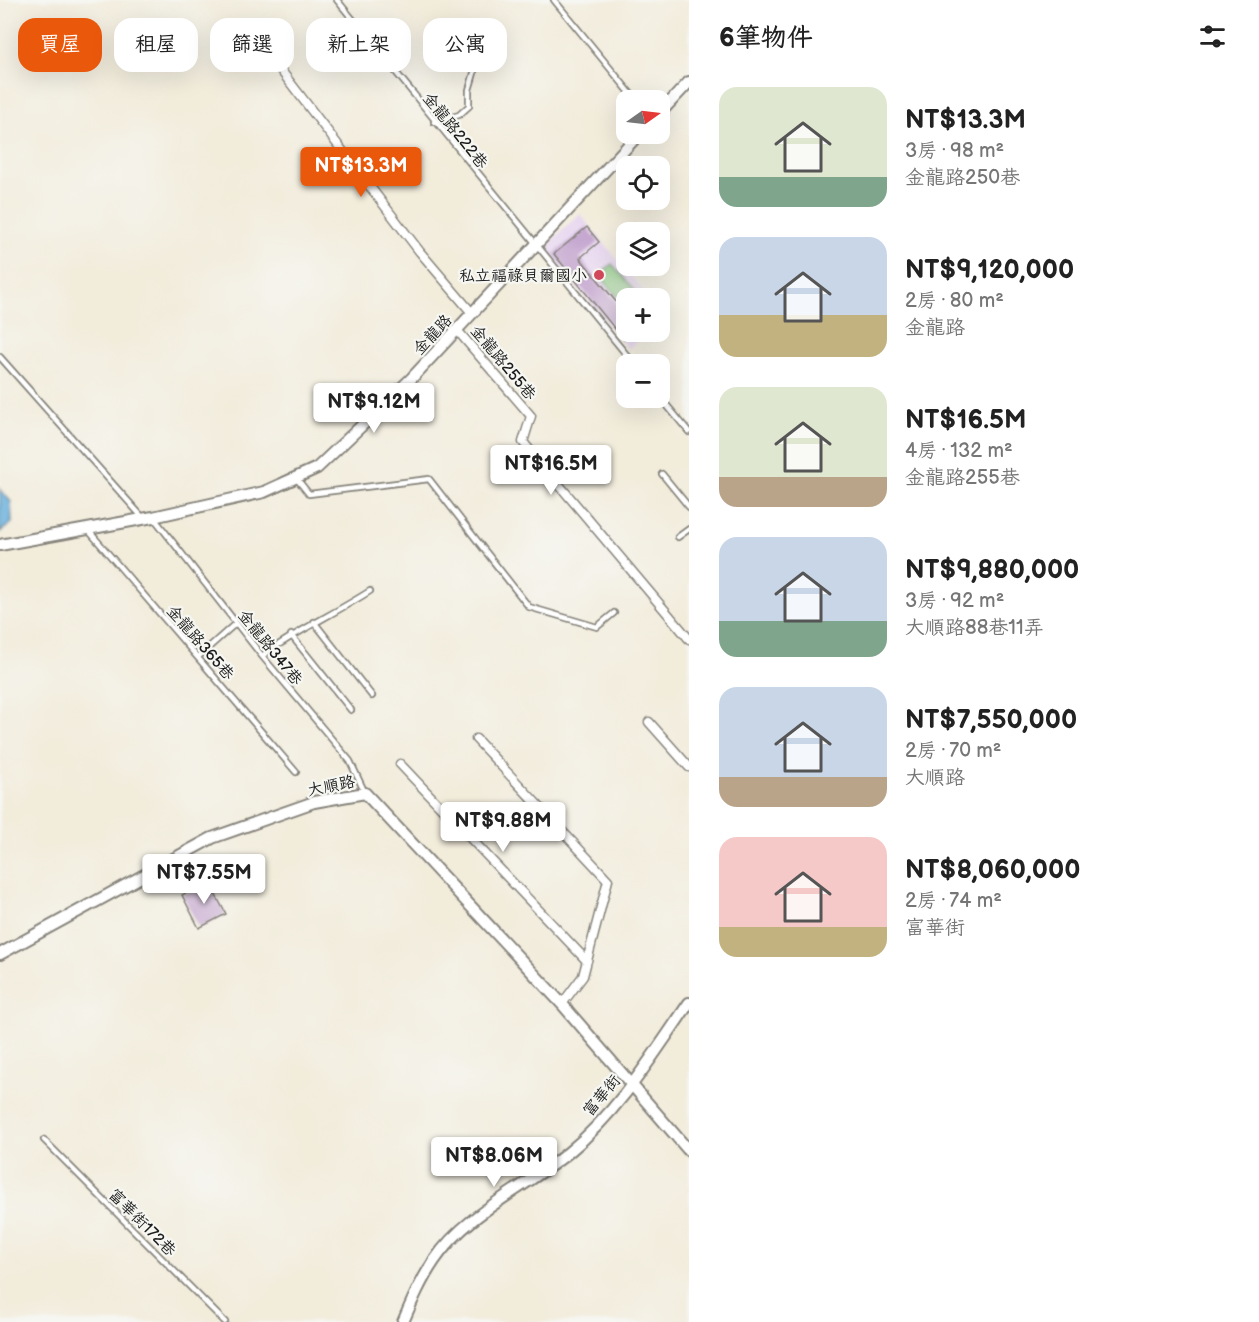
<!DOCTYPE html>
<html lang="zh-TW">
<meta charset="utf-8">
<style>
body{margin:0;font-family:"Balsamiq Sans","LXGW WenKai TC",sans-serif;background:#f2f2f2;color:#222;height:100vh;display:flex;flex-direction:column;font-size:22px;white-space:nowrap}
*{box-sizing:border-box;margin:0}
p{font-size:20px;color:#767676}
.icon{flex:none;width:33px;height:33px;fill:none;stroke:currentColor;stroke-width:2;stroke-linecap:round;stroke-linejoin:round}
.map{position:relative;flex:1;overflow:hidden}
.side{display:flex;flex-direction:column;background:#fff;width:570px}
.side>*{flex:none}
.banner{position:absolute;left:18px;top:18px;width:570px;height:54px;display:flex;gap:12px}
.needle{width:39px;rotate:76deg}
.controls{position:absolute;left:616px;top:90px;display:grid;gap:12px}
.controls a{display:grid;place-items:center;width:54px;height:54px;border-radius:12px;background:#fff;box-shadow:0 6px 24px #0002;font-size:30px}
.price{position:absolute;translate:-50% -51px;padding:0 14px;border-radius:6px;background:#fff;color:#222;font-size:20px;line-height:39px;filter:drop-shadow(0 2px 3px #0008)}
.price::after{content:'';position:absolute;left:50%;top:36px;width:18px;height:14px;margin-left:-9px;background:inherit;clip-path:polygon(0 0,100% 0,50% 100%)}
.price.selected{background:#ea580c;color:#fff}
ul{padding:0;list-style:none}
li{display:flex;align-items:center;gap:18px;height:150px;padding:0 30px}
li span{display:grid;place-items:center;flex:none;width:168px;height:120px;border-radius:18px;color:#555}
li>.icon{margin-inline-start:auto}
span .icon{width:72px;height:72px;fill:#fffc;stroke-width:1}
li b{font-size:26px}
h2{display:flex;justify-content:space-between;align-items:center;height:72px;padding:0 30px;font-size:26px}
.pill{padding:0 21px;border-radius:18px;background:#fff;box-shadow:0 6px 24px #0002;font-size:21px;line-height:54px}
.pill.selected{background:#ea580c;color:#fff}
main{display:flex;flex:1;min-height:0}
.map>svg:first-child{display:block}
.built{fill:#e6d2f0}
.green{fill:#85c47c;stroke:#50704c;stroke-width:1.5}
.water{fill:#63aedc;stroke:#40657c;stroke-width:1.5}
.building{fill:#ba94c8}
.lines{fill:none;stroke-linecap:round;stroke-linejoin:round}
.service-casing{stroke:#87847c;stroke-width:8}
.minor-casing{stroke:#87847c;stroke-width:11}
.tertiary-casing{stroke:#87847c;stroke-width:14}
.service{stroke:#fff;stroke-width:4.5}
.minor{stroke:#fff;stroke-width:8}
.tertiary{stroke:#fff;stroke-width:10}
.poi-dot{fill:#d1495b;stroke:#f6f6f2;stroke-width:2}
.labels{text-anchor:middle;stroke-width:4.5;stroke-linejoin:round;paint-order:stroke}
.street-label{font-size:16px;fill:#1c1c1c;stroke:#f6f6f2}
.poi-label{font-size:16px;fill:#1c1c1c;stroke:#f6f6f2;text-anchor:end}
</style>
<main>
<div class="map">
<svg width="689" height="1322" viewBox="0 0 689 1322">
<rect width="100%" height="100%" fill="#f6f6f2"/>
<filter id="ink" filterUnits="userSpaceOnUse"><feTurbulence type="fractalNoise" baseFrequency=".0167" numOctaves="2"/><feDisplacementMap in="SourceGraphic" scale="12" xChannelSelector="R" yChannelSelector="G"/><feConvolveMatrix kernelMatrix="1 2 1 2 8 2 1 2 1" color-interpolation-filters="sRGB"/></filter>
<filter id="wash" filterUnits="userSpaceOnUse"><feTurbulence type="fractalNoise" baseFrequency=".008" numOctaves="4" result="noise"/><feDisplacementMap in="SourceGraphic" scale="24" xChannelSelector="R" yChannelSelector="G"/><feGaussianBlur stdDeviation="1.35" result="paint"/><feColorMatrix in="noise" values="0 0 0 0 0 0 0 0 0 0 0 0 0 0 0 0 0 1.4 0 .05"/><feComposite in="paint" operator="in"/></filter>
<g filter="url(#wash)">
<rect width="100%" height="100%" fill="#f2ecdb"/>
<path class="built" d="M580,214L649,298H627V332H648L628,349L548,253V244Z"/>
<path class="green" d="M612,264L637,293L627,298L624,304L599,275Z"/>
<path class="water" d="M0,489L11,502L12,523L0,532Z"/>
<g id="blocks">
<path class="building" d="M587,227L599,242L580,258L622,309L627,305V332H634L624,340L554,254Z
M208,881L226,914L199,928L182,895Z"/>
</g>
</g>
<g filter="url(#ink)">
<use href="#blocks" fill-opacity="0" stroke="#87847c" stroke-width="1.5"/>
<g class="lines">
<defs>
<path id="service" d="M337,0L634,364
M554,0L636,100
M434,122L459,115L469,106V90L474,73
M0,357L144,519
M660,397L689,432
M662,474L689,507
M297,479L309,494L429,479L529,607L597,627L614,613
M154,518L262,656L350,761L365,793
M88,530L296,772
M678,537L689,529
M314,622L372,696
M291,635L351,710
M199,656L236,623
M262,656C296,631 334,614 370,591
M44,1140L225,1322"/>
<path id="minor" d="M276,64L420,252L472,313
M457,330L531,416L523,442L689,639
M649,722L689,767
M476,739L608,880L583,976L562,1004
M400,764L587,961"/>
<path id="tertiary" d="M660,113L689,82
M0,545L153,517L264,492L317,468L411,379L639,134
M0,954L212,838L314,802L365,793L562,1004L689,1151
M403,1322C412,1301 421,1280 434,1261C466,1213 525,1188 569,1152C618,1112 653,1055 689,1003"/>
</defs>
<use href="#service" class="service-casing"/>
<use href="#minor" class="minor-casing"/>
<use href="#tertiary" class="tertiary-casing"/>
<use href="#service" class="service"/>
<use href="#minor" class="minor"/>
<use href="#tertiary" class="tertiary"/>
</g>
</g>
<circle class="poi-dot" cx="599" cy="275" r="6"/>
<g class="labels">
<g class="street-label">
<text transform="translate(456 130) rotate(51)" y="6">金龍路222巷</text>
<text transform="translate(432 334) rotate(-47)" y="6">金龍路</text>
<text transform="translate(504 362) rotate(50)" y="6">金龍路255巷</text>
<text transform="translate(201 642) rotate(49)" y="6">金龍路365巷</text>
<text transform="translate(271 647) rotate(51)" y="6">金龍路347巷</text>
<text transform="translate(331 785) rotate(-11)" y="6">大順路</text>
<text transform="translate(601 1095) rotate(-50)" y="6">富華街</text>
<text transform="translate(143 1222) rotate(45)" y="6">富華街172巷</text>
</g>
<g class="poi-label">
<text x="587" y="281">私立福祿貝爾國小</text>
</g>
</g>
</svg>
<div class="controls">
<a><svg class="needle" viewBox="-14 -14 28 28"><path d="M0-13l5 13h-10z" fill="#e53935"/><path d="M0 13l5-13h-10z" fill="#767676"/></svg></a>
<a><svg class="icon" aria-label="locate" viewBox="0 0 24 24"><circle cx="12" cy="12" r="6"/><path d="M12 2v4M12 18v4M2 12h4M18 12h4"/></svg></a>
<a><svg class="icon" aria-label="layers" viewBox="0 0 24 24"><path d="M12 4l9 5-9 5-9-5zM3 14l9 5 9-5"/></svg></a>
<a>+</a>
<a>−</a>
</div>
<b class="price selected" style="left:361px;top:198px">NT$13.3M</b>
<b class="price" style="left:374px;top:434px">NT$9.12M</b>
<b class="price" style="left:551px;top:496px">NT$16.5M</b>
<b class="price" style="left:503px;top:853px">NT$9.88M</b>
<b class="price" style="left:204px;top:905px">NT$7.55M</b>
<b class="price" style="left:494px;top:1188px">NT$8.06M</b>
<div class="banner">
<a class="pill selected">買屋</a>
<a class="pill">租屋</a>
<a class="pill">篩選</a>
<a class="pill">新上架</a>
<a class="pill">公寓</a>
</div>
</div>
<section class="side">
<h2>6筆物件<svg class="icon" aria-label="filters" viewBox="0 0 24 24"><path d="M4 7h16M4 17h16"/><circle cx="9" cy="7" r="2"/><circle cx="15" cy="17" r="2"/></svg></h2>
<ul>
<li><span style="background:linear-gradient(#dfe7d0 75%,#7fa58c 0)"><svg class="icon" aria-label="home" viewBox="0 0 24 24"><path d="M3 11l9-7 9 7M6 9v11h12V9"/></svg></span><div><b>NT$13.3M</b><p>3房 · 98 m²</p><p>金龍路250巷</p></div></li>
<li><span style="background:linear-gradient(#c9d6e8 65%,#c2b280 0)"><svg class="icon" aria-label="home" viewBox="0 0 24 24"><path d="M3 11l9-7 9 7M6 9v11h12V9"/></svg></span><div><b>NT$9,120,000</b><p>2房 · 80 m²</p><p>金龍路</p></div></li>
<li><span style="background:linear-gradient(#dfe7d0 75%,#b9a48a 0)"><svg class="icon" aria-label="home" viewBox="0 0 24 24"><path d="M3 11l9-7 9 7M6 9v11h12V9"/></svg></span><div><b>NT$16.5M</b><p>4房 · 132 m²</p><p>金龍路255巷</p></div></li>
<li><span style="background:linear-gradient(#c9d6e8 70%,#7fa58c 0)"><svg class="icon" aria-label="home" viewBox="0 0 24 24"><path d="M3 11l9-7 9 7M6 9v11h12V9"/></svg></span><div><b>NT$9,880,000</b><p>3房 · 92 m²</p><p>大順路88巷11弄</p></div></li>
<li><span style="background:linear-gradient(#c9d6e8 75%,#b9a48a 0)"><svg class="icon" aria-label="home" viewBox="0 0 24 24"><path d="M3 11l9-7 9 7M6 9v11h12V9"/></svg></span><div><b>NT$7,550,000</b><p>2房 · 70 m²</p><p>大順路</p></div></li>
<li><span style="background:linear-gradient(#f6c9c9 75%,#c2b280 0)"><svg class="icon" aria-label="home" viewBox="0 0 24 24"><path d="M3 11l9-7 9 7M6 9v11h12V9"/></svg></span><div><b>NT$8,060,000</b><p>2房 · 74 m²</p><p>富華街</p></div></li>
</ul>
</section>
</main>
